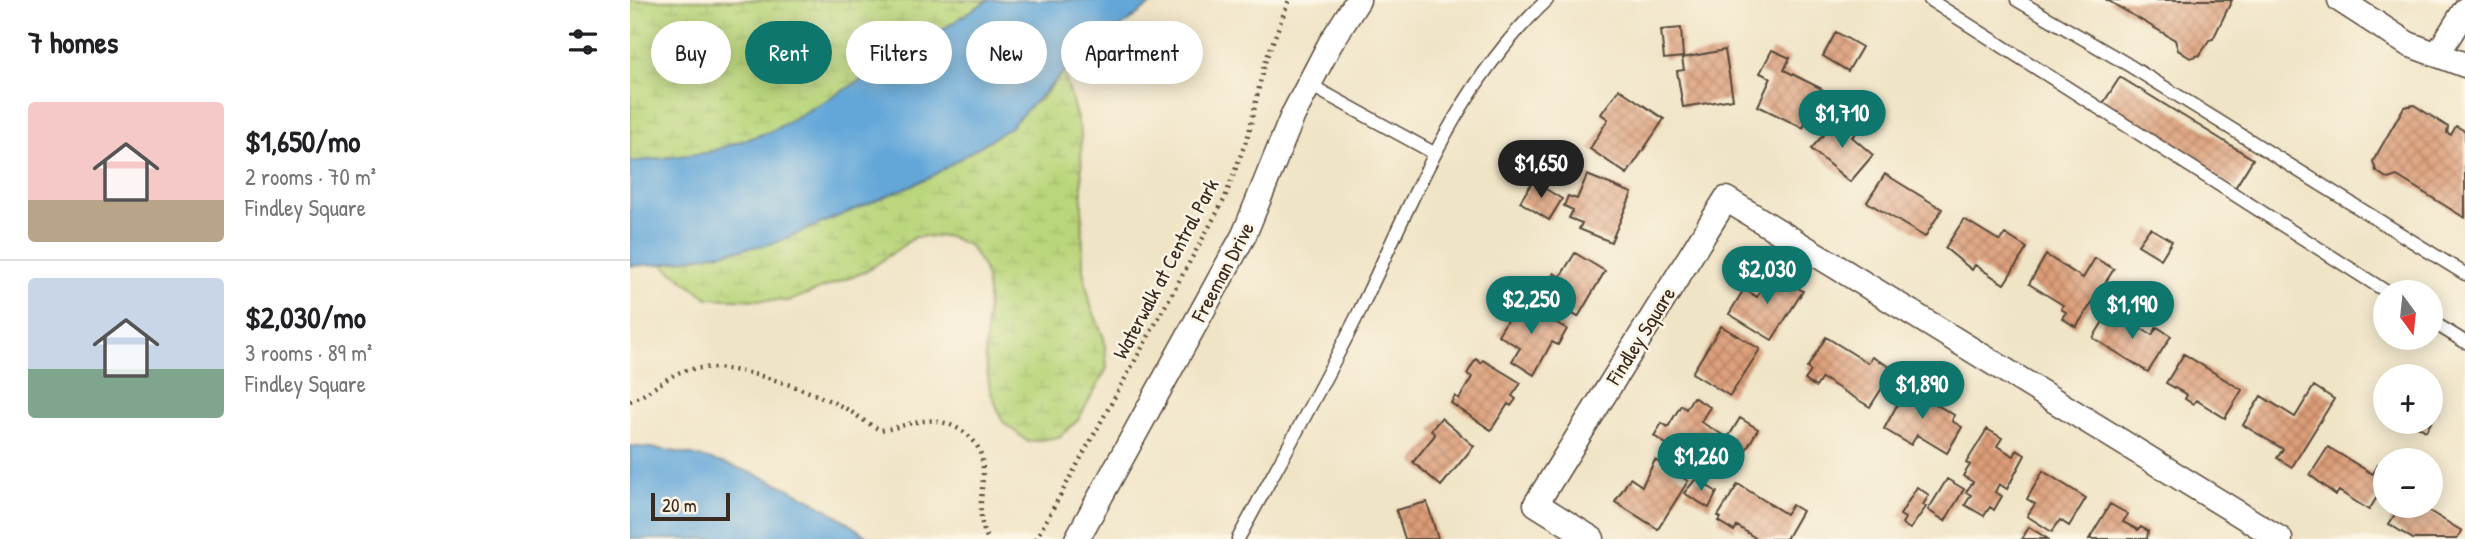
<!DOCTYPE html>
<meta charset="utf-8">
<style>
body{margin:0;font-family:"Patrick Hand",sans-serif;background:#f6f6f6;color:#202124;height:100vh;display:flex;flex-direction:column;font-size:26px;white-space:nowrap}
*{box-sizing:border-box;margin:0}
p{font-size:23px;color:#757577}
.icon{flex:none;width:38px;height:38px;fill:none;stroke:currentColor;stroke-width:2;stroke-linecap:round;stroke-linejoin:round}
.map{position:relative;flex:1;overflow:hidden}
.sheet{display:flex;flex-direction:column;background:#fff;width:630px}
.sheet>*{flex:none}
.banner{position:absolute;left:21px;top:21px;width:665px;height:63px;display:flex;gap:14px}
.needle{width:46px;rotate:165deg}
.fabs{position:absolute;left:1743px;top:280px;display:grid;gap:14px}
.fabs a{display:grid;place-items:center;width:70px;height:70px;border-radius:50%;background:#fff;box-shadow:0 4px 18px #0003;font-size:35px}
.scale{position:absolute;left:21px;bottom:18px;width:79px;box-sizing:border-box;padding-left:7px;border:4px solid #3b2a1e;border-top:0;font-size:19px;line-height:24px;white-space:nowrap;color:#3b2a1e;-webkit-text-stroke:5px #fcf5e5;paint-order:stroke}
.price{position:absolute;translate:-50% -60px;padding:0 16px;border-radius:24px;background:#0f766e;color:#fff;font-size:23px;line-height:46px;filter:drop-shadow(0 2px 4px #0008)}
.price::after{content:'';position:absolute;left:50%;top:42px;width:21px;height:16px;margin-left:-10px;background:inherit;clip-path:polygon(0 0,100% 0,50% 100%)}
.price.on{background:#222;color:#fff}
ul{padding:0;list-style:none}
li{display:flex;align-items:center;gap:21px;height:175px;padding:0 28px}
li+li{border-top:2px solid #e0e0e0}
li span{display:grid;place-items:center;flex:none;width:196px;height:140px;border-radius:7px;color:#555}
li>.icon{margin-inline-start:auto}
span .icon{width:84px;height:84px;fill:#fffc;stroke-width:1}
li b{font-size:30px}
h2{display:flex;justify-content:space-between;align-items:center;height:84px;padding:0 28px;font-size:30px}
.chip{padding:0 24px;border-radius:32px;background:#fff;box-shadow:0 4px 18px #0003;font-size:24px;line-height:63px}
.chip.on{background:#0f766e;color:#fff}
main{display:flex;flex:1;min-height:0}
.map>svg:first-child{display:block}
.wetland{fill:url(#wetland-marsh);stroke:#7a804d;stroke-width:2}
.water{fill:#64a7d9;stroke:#50687c;stroke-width:2}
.building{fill:url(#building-cross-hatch)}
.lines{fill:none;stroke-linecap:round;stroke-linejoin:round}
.service-casing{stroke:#564637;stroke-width:15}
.minor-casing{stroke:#564637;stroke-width:27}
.path{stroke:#564637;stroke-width:4.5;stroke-dasharray:2 5;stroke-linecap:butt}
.service{stroke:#fff;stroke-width:12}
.minor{stroke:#fff;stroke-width:24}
.labels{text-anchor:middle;stroke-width:5;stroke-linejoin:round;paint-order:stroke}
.street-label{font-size:21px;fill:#3b2a1e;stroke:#fcf5e5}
</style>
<main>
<section class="sheet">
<h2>7 homes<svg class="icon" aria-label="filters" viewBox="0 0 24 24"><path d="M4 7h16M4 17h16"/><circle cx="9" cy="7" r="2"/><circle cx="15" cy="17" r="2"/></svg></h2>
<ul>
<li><span style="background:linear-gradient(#f6c9c9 70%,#b9a48a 0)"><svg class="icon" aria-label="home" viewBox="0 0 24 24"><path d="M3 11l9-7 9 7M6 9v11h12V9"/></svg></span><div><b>$1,650/mo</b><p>2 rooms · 70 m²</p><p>Findley Square</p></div></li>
<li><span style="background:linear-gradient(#c9d6e8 65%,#7fa58c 0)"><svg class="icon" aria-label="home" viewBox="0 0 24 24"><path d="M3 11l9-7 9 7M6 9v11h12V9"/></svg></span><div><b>$2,030/mo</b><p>3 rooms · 89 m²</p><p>Findley Square</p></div></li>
</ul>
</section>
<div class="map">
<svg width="1835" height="539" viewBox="0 0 1835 539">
<defs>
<pattern id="wetland-marsh" width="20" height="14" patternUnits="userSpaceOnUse" patternTransform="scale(1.75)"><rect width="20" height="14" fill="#bad67c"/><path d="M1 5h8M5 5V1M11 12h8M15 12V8" fill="none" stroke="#a1b86b"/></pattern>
<pattern id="building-cross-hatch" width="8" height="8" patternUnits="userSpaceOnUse" patternTransform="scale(1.75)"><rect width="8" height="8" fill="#dc9d78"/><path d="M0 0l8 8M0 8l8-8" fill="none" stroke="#b48062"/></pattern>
</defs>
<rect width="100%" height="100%" fill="#fcf5e5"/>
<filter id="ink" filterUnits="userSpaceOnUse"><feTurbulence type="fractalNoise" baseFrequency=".0143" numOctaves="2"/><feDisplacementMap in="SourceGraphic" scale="14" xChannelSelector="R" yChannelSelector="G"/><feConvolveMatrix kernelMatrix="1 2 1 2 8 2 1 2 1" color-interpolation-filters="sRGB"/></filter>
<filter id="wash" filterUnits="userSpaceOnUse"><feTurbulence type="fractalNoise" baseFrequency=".00686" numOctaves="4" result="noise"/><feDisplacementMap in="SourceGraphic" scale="28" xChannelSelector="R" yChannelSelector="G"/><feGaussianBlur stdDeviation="1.57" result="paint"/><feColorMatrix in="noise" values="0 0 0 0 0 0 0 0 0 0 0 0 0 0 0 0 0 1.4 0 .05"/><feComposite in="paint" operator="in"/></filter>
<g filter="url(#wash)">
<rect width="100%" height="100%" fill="#f0e4c6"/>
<path class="wetland" d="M0,0H358L251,69L142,131L76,153L0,162Z
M434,72L451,134L453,270L461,306L474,338L477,368L448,420L429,437L398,442L373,422L360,390L355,358L358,293L354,269L340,246L318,236L285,237L237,271L159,301L78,298L32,264L145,243L410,100Z"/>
<path class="water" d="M358,0H526L434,72L379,128L299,178L145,243L32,264L0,266V162L76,153L142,131L251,69Z
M0,446C86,452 173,486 240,539H0Z"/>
<g id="blocks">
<path class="building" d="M1477,0H1602L1583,39L1579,40L1570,55L1560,58L1548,50L1545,40Z
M1051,28L1053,57L1034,59L1031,30Z
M1206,32L1232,47L1218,71L1193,56Z
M1095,50L1103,99L1053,107L1047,71L1054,70L1052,58Z
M1142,50L1160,58L1154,70L1192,89L1173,128L1128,106L1141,78L1130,73Z
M1490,77L1623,159L1605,188L1472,105Z
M989,89L1034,119L997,174L960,149L978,119L971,114Z
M1784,105L1818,127L1817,133L1821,135L1826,126L1835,131V218L1767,176L1758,179L1746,171L1743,161L1774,107Z
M1214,121L1227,131L1222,137L1243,155L1220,182L1181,149L1204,122L1209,126Z
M1255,174L1312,209L1295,237L1237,202Z
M957,175L1002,193L981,242L949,229L952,223L939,218L943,210L934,206L938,196L947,199Z
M903,181L932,199L919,220L890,202Z
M1334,219L1370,241L1375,234L1397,248L1374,284L1345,265L1342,270L1315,248Z
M1520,228L1542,241L1531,259L1508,245Z
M945,253L975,271L948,317L917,298L921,292L915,288L924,273L930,277Z
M1416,255L1453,278L1465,258L1484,269L1446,327L1432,318L1436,312L1431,309L1433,305L1399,284Z
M1140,271L1173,291L1142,340L1099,314L1114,289L1127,297Z
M889,301L937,329L928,345L922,342L904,375L882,361L890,348L868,335Z
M1480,310L1522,335L1527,327L1541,336L1518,372L1463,338Z
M1091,326L1130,349L1100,396L1062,373Z
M1196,337L1238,363L1242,357L1264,369L1240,407L1192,378L1186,387L1175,380L1181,371L1177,368Z
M1554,354L1612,390L1595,418L1566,400L1563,404L1555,399L1557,395L1536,383Z
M846,359L851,363L853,360L891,383L882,396L886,399L881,406L878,404L861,430L821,403L825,396L829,399L842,377L837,374Z
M1279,383L1297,393L1295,398L1324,415L1322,421L1332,427L1317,453L1287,435L1281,445L1254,429Z
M1684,386L1704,399L1662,467L1647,458L1653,449L1613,425L1631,396L1665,417Z
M1063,397L1080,407L1071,422L1093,435L1072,468L1024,436L1032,423L1038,427L1051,405L1056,409Z
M1801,404L1809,409L1796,431L1781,422H1801Z
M811,418L844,446L811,486L783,462L805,435L801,430Z
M1110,418L1128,429L1115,452L1096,441Z
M1357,429L1372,438L1367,446L1384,456L1387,450L1395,455L1377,489L1369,484L1365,492L1372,496L1364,510L1360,507L1354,516L1335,505L1341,495L1336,492L1343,482L1333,476L1340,465L1336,463Z
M1698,447L1743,474L1748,465L1755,470V484L1739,510L1709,491L1706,495L1680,475Z
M1025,460L1058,481L1028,529L985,502L1000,478L1012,486Z
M1413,471L1456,498L1439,526L1430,520L1422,532L1397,516L1405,504L1397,499Z
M1066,479L1087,492L1079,508L1054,493Z
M1317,479L1334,489L1315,521L1298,510Z
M1108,484L1156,514L1162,505L1172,511L1156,539H1127L1107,526L1104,531L1088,521L1091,518L1088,516Z
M1287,487L1299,495L1293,505L1296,507L1280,529L1272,524L1275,518L1270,515Z
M797,502L808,539H775L766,510Z
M1480,504L1498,514L1493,522L1508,530L1511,527L1518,531L1517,539H1459Z
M1770,506H1791L1832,531L1827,539H1783L1759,524Z
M1399,527L1418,539H1392Z"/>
</g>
</g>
<g filter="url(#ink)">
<use href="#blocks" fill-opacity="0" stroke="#564637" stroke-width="2"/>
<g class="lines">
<defs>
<path id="service" d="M1300,0L1757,292
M1387,0L1497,64L1835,274
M678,84L804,153
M1801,321L1835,342
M608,539C649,463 692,388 730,310C783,200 826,85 917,0"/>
<path id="minor" d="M1710,0L1778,44L1835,65
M1807,55L1835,10
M447,539L614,235L663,115L700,44L728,0
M962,539L906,504L1096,199L1650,539"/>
</defs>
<use href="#service" class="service-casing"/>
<use href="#minor" class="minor-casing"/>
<path class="path" d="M0,401C21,394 36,375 57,370C99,360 171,387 209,405C224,412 236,424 251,430C266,429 279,422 294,421C308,419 324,425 335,433C372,460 337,505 358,539
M406,539L594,200L619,133L634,65L659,0"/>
<use href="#service" class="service"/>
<use href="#minor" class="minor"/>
</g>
</g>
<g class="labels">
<g class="street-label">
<text transform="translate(536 269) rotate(-62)" y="7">Waterwalk at Central Park</text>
<text transform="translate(593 272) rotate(-62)" y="7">Freeman Drive</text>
<text transform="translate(1011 336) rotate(-58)" y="7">Findley Square</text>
</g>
</g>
</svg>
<div class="fabs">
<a><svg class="needle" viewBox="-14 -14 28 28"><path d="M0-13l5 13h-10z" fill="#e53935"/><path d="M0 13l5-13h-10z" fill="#757577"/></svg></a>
<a>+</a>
<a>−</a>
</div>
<div class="scale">20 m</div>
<b class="price" style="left:1212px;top:150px">$1,710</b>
<b class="price on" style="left:911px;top:200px">$1,650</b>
<b class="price" style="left:1137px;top:306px">$2,030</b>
<b class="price" style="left:901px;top:336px">$2,250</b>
<b class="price" style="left:1502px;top:341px">$1,190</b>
<b class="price" style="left:1292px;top:421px">$1,890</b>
<b class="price" style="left:1071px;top:493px">$1,260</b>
<div class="banner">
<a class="chip">Buy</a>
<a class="chip on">Rent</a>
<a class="chip">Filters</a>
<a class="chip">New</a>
<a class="chip">Apartment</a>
</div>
</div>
</main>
